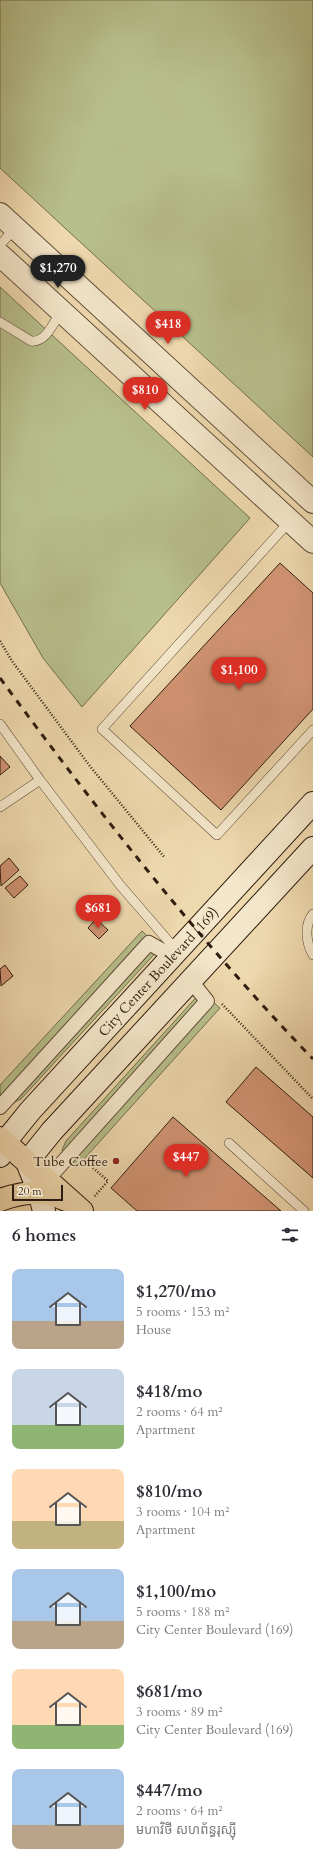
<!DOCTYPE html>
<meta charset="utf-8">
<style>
body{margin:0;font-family:Cardo,"Noto Sans Khmer",serif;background:#f7f7f7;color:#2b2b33;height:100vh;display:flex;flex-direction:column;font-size:15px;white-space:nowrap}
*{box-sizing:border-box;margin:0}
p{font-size:13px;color:#7c7c81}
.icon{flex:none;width:22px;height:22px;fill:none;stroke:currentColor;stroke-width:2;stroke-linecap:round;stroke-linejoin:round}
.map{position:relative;height:1211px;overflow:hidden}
.side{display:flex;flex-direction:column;background:#fff;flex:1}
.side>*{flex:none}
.scale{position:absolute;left:12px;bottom:10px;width:51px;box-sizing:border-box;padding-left:4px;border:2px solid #2e1d10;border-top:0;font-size:11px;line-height:14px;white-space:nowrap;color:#2e1d10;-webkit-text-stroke:3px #f4e6ca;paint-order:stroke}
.price{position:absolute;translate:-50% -34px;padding:0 9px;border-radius:14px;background:#d93025;color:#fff;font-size:13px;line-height:26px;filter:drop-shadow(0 1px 2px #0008)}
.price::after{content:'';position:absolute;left:50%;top:24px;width:12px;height:9px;margin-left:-6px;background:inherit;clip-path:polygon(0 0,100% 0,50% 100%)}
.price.on{background:#222;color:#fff}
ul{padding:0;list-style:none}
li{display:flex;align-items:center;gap:12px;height:100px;padding:0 12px}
li span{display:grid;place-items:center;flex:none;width:112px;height:80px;border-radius:8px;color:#555}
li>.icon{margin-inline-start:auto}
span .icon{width:48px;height:48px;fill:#fffc;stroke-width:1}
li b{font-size:17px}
h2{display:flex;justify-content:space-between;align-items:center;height:48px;padding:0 12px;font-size:17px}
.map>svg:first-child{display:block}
.green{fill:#b7bf8b;stroke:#726e4e}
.building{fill:#d39575;stroke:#2e1d10}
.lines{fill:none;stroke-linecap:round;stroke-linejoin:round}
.service-casing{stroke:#5e4c37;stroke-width:10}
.pedestrian-casing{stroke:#5e4c37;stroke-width:16}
.tertiary-casing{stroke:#5e4c37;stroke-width:24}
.secondary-casing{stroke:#2e1d10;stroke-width:24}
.trunk-casing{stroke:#2e1d10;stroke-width:24}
.path{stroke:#2e1d10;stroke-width:2.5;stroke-dasharray:1 2;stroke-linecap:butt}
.service{stroke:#f4e6ca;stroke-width:9}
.pedestrian{stroke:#f4e6ca;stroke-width:14}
.tertiary{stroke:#f4e6ca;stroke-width:22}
.secondary{stroke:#f4e6ca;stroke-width:22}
.trunk{stroke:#eed8ad;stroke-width:22}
.rail{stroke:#2e1d10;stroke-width:3;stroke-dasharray:7 7;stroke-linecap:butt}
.poi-dot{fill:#8f2418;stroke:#f4e6ca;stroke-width:1.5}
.labels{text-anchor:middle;stroke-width:3.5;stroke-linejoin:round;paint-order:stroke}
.street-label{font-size:14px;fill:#2e1d10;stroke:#f4e6ca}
.poi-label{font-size:14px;fill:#2e1d10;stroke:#f4e6ca;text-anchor:end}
</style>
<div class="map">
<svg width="313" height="1211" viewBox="0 0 313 1211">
<rect width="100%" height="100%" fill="#eed8ad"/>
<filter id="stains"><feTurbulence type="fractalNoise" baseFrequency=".005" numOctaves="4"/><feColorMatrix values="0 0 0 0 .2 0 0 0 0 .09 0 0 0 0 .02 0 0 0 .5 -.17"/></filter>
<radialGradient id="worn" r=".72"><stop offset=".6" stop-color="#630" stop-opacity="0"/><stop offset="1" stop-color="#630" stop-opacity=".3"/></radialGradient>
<path class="green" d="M0,0H313V457L0,168Z
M0,287L250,518L82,707L43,658L0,583Z
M142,931L160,948L21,1099L13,1103L0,1099V1085Z
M201,992L220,1008L76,1168L66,1159L62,1150L66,1141Z"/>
<path class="building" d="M280,563L313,593V709L221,810L130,726Z
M0,756L10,767L0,775Z
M9,858L19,870L1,886L0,866Z
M20,876L28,885L14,898L5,888Z
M96,919L108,930L99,939L88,928Z
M5,965L13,976L1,986L0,969Z
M256,1067L313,1117V1178L226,1102Z
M173,1117L281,1211H137L111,1188Z"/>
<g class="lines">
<defs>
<path id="service" d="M0,245L15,228
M0,322L31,341C46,343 54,322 61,311
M290,521L102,729L217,835L313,730
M0,724L40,780L120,885L177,951
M0,807L40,780
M313,914C304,925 306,943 313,955
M229,1143L304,1211"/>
<path id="pedestrian" d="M0,1107L149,943L172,956
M47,1180L207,1001L191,981"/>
<path id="tertiary" d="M0,214L313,502
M0,255L313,542"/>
<g id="secondary">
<path id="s1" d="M0,1156L5,1142L30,1111L313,803"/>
<path d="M44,1211L39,1192L27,1162L52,1131L313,848"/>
</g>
<path id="trunk" d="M0,1138L82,1211
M0,1200C23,1192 44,1189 66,1200"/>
</defs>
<use href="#service" class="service-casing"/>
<use href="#pedestrian" class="pedestrian-casing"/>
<use href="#tertiary" class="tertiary-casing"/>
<use href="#secondary" class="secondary-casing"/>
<use href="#trunk" class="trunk-casing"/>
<path class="path" d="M0,641L12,661L89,765L165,858
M222,1004L313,1099
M84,1160L108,1181L94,1197"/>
<use href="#service" class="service"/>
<use href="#pedestrian" class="pedestrian"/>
<use href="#tertiary" class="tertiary"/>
<use href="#secondary" class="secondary"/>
<use href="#trunk" class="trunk"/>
<path class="rail" d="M0,678C97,810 199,941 313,1059"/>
</g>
<circle class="poi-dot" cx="116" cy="1161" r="4"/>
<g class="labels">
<g class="street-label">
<text dy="5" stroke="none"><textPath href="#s1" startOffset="244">City Center Boulevard (169)</textPath></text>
</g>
<g class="poi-label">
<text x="108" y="1166">Tube Coffee</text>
</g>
</g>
<rect width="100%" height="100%" filter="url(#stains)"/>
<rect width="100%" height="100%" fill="url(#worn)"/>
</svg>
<div class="scale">20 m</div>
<b class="price on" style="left:58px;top:289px">$1,270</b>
<b class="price" style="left:168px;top:345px">$418</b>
<b class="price" style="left:145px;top:411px">$810</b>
<b class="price" style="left:239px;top:691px">$1,100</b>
<b class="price" style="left:98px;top:929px">$681</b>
<b class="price" style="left:186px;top:1178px">$447</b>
</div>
<section class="side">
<h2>6 homes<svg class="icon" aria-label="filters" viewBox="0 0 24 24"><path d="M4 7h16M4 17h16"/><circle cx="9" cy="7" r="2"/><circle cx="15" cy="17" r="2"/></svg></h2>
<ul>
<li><span style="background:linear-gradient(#a9c7e8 65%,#b9a48a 0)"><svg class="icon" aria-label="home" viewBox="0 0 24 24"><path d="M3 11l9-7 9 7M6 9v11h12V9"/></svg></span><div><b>$1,270/mo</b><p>5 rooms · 153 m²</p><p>House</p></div></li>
<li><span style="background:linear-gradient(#c9d6e8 70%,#8fb573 0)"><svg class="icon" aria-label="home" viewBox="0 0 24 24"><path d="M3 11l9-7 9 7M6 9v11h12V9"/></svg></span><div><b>$418/mo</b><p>2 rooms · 64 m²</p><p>Apartment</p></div></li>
<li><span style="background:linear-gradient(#ffd9b3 65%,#c2b280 0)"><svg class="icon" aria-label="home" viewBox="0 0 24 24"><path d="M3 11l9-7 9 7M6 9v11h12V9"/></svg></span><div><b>$810/mo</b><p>3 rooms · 104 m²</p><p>Apartment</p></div></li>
<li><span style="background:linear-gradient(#a9c7e8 65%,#b9a48a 0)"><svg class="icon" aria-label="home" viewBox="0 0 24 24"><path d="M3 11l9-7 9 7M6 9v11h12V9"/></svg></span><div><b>$1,100/mo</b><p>5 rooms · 188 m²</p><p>City Center Boulevard (169)</p></div></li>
<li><span style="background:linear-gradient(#ffd9b3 70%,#8fb573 0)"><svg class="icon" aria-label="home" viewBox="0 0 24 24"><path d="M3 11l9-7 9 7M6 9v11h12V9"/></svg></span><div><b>$681/mo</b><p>3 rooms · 89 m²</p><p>City Center Boulevard (169)</p></div></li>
<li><span style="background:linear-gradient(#a9c7e8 70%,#b9a48a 0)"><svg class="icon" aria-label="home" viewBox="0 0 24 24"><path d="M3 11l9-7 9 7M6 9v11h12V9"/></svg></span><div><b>$447/mo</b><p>2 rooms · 64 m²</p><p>មហាវិថី សហព័ន្ធរុស្ស៊ី</p></div></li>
</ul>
</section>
